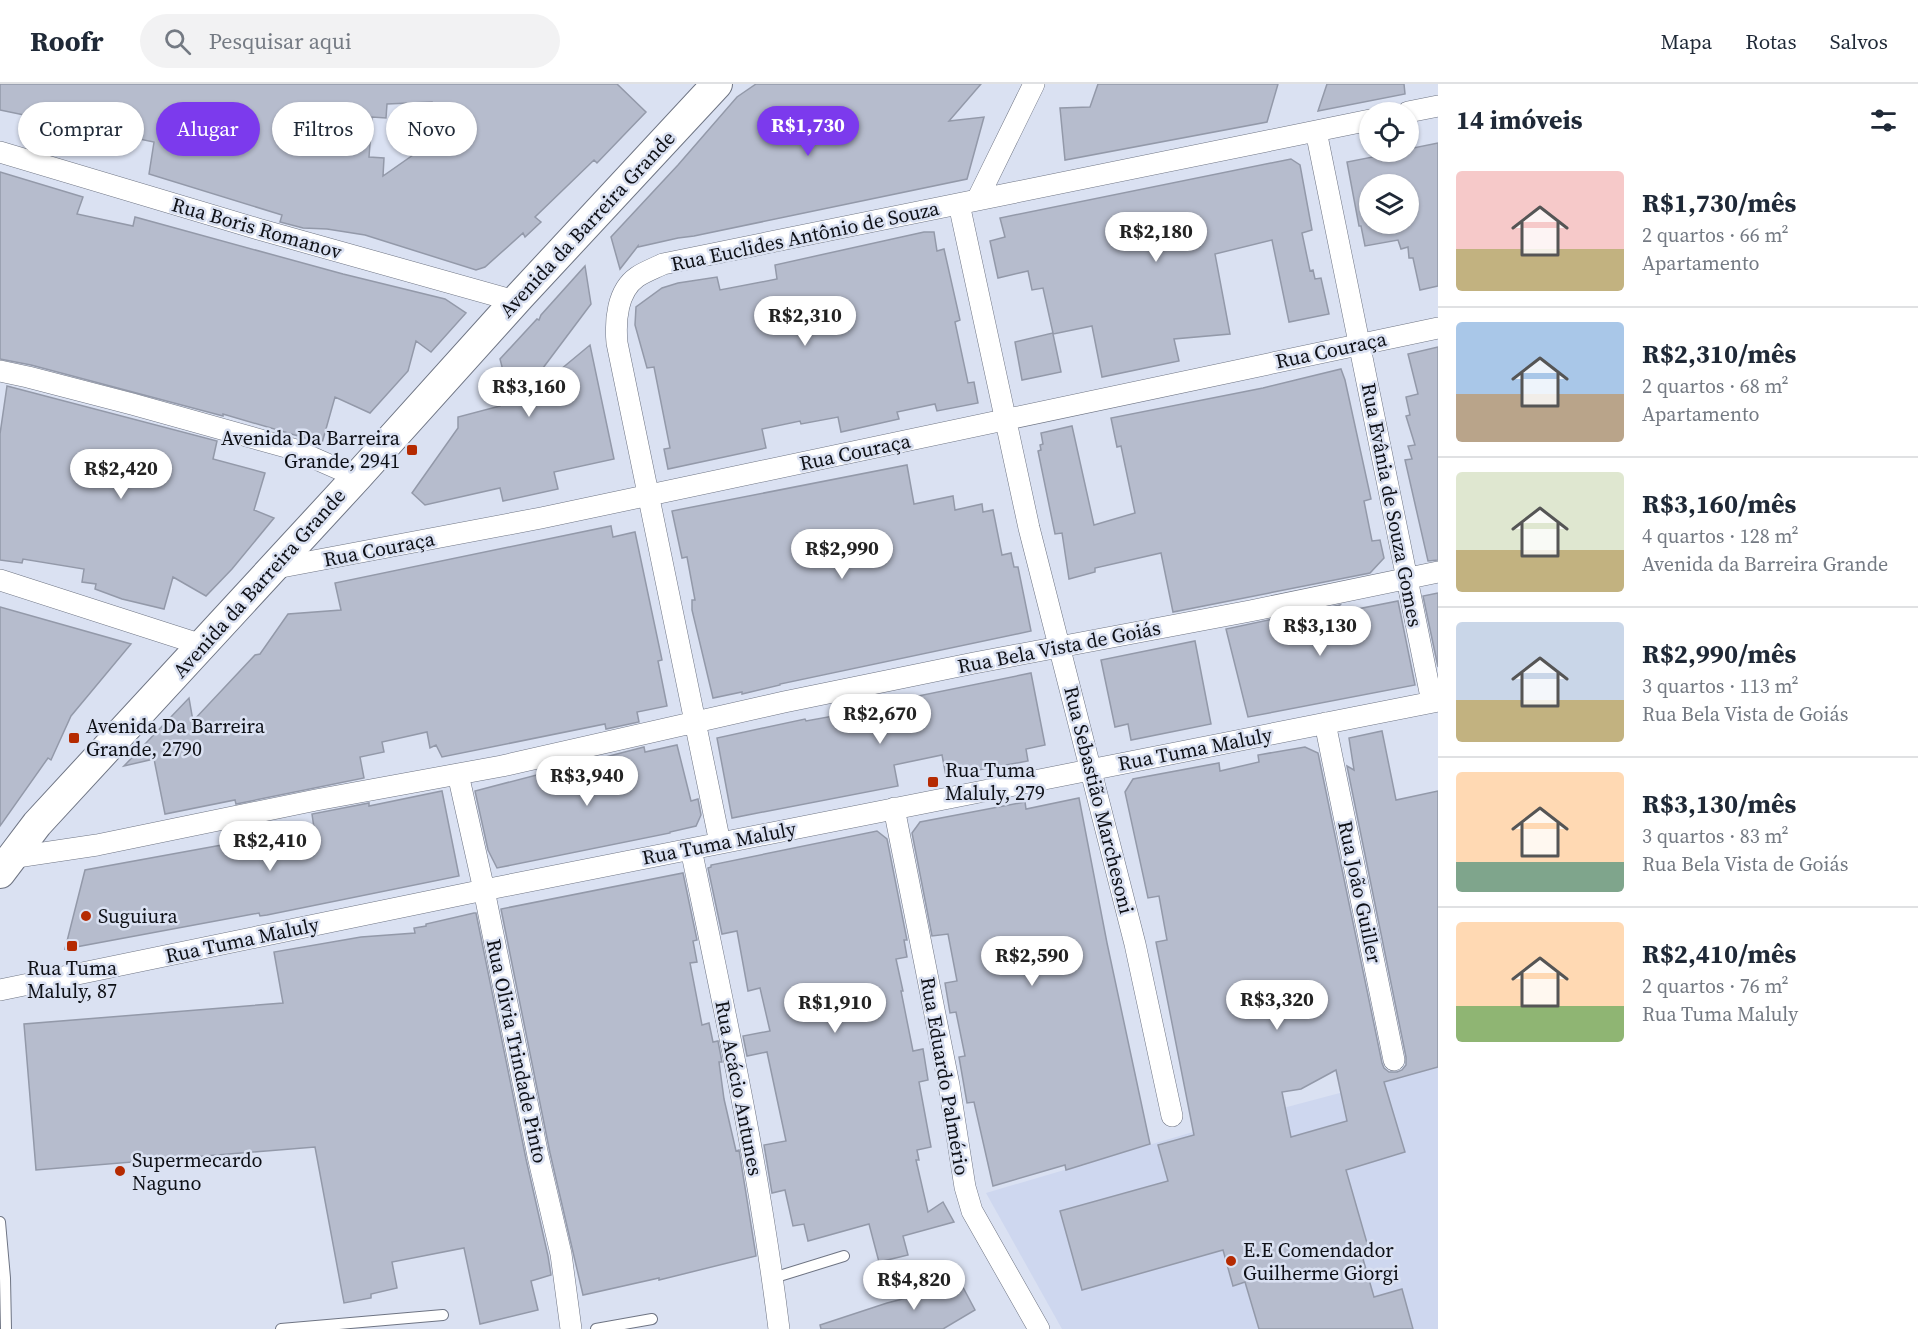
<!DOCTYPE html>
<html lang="pt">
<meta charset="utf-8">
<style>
body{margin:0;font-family:"Source Serif 4",serif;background:#f2f2f3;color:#1f2937;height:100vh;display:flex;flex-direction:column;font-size:22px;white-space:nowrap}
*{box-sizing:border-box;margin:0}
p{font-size:20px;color:#747a83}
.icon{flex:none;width:33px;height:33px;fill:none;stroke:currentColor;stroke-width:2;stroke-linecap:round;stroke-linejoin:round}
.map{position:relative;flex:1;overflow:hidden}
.details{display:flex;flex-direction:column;background:#fff;width:480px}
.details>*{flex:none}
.banner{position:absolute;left:18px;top:18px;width:570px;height:54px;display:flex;gap:12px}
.tools{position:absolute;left:1359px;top:18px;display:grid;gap:12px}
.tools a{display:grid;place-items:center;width:60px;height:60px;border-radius:50%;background:#fff;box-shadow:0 2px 4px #0004;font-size:30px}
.price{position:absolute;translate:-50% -51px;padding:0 14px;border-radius:21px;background:#fff;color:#222;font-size:20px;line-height:39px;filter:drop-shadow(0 2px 3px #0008)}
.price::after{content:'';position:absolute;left:50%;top:36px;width:18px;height:14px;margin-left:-9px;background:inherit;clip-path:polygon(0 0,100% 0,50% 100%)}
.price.active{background:#7c3aed;color:#fff}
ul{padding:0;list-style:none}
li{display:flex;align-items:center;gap:18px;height:150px;padding:0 18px}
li+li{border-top:2px solid #e0e1e3}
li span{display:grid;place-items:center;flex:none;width:168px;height:120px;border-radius:6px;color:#555}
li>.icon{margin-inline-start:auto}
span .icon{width:72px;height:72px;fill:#fffc;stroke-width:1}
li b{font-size:26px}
h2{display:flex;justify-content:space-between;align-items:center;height:72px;padding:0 18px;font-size:26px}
.pill{padding:0 21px;border-radius:27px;background:#fff;box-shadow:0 2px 4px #0004;font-size:21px;line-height:54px}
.pill.active{background:#7c3aed;color:#fff}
header{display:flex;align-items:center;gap:36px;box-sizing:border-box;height:84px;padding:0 30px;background:#fff;border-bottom:2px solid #e0e1e3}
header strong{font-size:28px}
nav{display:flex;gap:33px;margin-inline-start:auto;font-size:21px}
.search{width:420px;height:54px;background:#f2f2f3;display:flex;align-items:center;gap:15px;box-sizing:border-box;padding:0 21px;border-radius:33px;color:#747a83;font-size:22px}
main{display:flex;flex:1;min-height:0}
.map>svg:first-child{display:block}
.built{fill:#ced7ef}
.building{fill:#b6bccd;stroke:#9399a9;stroke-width:1.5;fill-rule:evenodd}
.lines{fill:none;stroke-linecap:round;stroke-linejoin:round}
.lane-casing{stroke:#6e7483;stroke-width:12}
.street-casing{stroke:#6e7483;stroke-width:22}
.secondary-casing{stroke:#6e7483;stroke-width:32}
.lane{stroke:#fff;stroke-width:10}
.street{stroke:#fff;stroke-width:21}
.secondary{stroke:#fff;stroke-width:30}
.poi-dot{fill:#b52a01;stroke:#dae1f2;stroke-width:2}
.labels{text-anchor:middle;stroke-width:5;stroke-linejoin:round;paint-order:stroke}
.street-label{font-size:20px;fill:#0e1016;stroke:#dae1f2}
.poi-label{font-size:20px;fill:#0e1016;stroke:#dae1f2;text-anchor:start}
</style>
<header>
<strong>Roofr</strong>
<div class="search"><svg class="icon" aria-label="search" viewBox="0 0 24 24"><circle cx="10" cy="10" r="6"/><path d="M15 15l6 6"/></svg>Pesquisar aqui</div>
<nav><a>Mapa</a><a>Rotas</a><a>Salvos</a></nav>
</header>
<main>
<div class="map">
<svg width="1438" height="1245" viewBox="0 0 1438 1245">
<rect width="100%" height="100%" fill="#dae1f2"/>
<path class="built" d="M1438,983V1245H1062L986,1109L1193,1048Z"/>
<path class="building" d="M0,0H617L646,28L597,79L594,76L535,133L541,138L525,153L523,149L485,183L476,186L365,151L327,145L303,144L280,138L282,131L149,90L154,58L0,26ZM432,18V36L460,38L383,92L384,74L369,73L372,33L386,34L387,20Z
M756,0H981L949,37L984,33L967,95L694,152L678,154L638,163V162L620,185L611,153L678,81L737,13Z
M1098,0H1278L1267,38L1065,76L1060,24L1090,23Z
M1327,0H1404L1405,10L1318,27Z
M1438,59V202L1420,206L1413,174H1409L1408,163L1401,165L1398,156L1365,162L1361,142H1359L1347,78L1378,72L1377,68H1408V65ZM1370,100H1408V140H1370Z
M1291,75L1300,81L1312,146L1302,149L1310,187L1313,186L1315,195L1321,194L1329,230L1289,238L1272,156L1215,170L1230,250L1174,255L1179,277L1102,293L1092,242L1053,250L1061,288L1022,296L1015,258L1053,249L1043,204L1032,206L1028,187L998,194L990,157L1005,153L1000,134Z
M0,88L83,113L77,130L133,142L135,133L343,190L445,215L466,229L431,268L416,257L408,287L370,329L335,313L322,359L223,330V332L31,281L0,275Z
M924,148H934L937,167L944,165L960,236L955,238L968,299L974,298L978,319L937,327L935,320L897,328L899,335L841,348L838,333L801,340L800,337L762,345L766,364L668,385L664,365L670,364L654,283L647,284L635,241L636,223L662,204L678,199L717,193L720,206L777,195L775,181Z
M585,182L591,220L531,300L537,305L590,261L614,375L554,388L558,405L503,417L500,404L425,421L412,409L458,344V333L500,322L497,313L509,310L500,275L537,235L539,236L541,231Z
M1438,263V476L1428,477L1405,376L1412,375L1408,362L1415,361L1406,332L1410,331L1406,313L1418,310L1408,270Z
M1341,285L1345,296L1371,415L1364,417L1372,457L1380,456L1384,474L1370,489L1173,528L1161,469L1095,484V488L1069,495L1062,449L1055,450L1038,367L1041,366L1040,361L1043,360L1041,349L1072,342L1094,441L1135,429L1121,362L1117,363L1111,334L1263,304Z
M7,302L217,357L213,375L265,389L254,426L274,434L232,485L206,512L173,493L164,525L122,515L95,505L96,500L82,498L84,485L23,475L22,479L0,476V350Z
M907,381L914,420L953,412L955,426L982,420L983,428L993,426L1002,471L1011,469L1014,483H1018L1031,547L780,600V601L742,610V608L713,614L692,526V516H695L687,473L682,474L672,427Z
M611,442L613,453L635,448L662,576L658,577L667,622L637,628L639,638L606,645L605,640L442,673L436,661L430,664L427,648L382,658L384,668L360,673L364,694L236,720L235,716L165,730L154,675L124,682L189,614L193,637L255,571L260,570L288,530L341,526L335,499Z
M1438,509V583L1423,512Z
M1398,517L1415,601L1248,633L1226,545L1340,521L1332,530Z
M0,523L131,560L71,632L51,676L48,674L0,742Z
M1195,557L1211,640L1131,656L1128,640L1115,643L1101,576Z
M1031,589L1045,661L1026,665L1028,677L946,692L942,671L894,681L898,702L732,734L717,654L805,635L806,637L845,630L844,627Z
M1382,647L1396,716L1438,707V983L1384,998L1405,1068L1346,1086L1369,1166L1361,1168L1374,1213L1402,1205L1413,1245H1259L1245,1198L1233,1202L1223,1166L1082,1206L1060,1127L1168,1097L1158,1061L1194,1051L1156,858L1167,856L1159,812L1148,814L1125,708L1133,695L1219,679L1220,687L1259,678L1258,671L1305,663L1318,669L1382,979L1384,984L1389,988H1397L1402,986L1406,981V973L1347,682L1354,686L1349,654ZM1336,986L1347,1037L1291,1053L1282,1008L1301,1005Z
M677,661L691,717L698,715L701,731L696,742L670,748V749L497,784L488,766L475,707L644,663L645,668Z
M442,707L459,792L267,831L260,832L259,829L65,865L85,786L314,744L312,730L369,719V722Z
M1079,714L1107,859L1150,1060L1066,1086L1065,1081L993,1102L974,1018L967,1019L959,973L965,972L956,928L950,929L945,899L957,897L948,850L932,852L912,749L920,738L1025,718L1026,725Z
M877,747L887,755L907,856H904L907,873L896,875L903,907H901L913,967L923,965L928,996L919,998L931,1063L917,1066L919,1076H916L928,1128L943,1118L954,1138L903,1152L908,1171L879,1178L869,1140L808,1157L804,1140L793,1142L785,1106L772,1109L764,1061L786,1057L767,968L747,972L743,952L770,947L760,904L748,907L737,847L722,850L708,784L711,783V781Z
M683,789L697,856L693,857L697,878L690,879L702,941L709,939L713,958L718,957L722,978H719L724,1015L736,1067L739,1066L756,1172L659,1196V1194L583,1211L550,1069L501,825Z
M474,829H476L526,1075L548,1172L551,1191L531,1197L538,1226L480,1240L464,1164L392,1178L397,1204L371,1210V1214L344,1219L315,1063L36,1086L24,940L283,919L274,868L361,853L415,849L414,844L426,842V840Z
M957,1192L975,1226L943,1245H821L820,1241L887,1219L930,1208L927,1201Z"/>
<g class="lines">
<defs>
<path id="lane" d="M0,1138L5,1194L6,1245
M773,1194L844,1172
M281,1245L443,1231
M596,1245L652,1235"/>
<path id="street" d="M1408,28L1438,22
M1316,47L1432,618
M0,68L258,145L515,217
M977,116L1034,0
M959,120L1029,444L1135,860L1172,1032
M0,287L28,293L132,320L293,365L357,393
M271,485L541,434L1438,244
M0,496L202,561
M1325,639L1394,976
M458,690L484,806L538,1072L561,1170L571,1245
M894,724L949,1001L965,1103L972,1127L1039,1245
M720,759L617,259C615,237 617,207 637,193C644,188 655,184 663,180L1370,36
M691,765C724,924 759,1083 779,1245
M10,774L97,761L316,716L502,682L784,618L974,579L1250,527L1438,488
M0,906L484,806L1438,617"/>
<path id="secondary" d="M0,789L37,740L357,393L520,212L717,0"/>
</defs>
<use href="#lane" class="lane-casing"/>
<use href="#street" class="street-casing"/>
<use href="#secondary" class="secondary-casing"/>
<use href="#lane" class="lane"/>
<use href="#street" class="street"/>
<use href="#secondary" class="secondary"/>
</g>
<g class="poi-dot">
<rect x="406" y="360" width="12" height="12" rx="3"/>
<rect x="68" y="648" width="12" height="12" rx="3"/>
<rect x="927" y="692" width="12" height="12" rx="3"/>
<circle cx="86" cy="832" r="6"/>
<rect x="66" y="856" width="12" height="12" rx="3"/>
<circle cx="120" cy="1087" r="6"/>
<circle cx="1231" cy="1177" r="6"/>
</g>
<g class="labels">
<g class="street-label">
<text transform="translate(587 140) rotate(-47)" y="7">Avenida da Barreira Grande</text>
<text transform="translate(257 144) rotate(16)" y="7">Rua Boris Romanov</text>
<text transform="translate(805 152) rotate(-12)" y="7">Rua Euclides Antônio de Souza</text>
<text transform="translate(1331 266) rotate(-12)" y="7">Rua Couraça</text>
<text transform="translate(855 368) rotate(-12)" y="7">Rua Couraça</text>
<text transform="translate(1392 421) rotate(79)" y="7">Rua Evânia de Souza Gomes</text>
<text transform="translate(379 465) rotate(-11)" y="7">Rua Couraça</text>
<text transform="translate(259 499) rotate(-48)" y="7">Avenida da Barreira Grande</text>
<text transform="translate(1059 563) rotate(-11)" y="7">Rua Bela Vista de Goiás</text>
<text transform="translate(1195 665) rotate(-11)" y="7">Rua Tuma Maluly</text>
<text transform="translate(1099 716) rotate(76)" y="7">Rua Sebastião Marchesoni</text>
<text transform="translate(719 759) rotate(-11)" y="7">Rua Tuma Maluly</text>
<text transform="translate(1360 808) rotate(78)" y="7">Rua João Guiller</text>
<text transform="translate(242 856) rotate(-12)" y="7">Rua Tuma Maluly</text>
<text transform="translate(517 967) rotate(78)" y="7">Rua Olivia Trindade Pinto</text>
<text transform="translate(945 992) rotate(80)" y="7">Rua Eduardo Palmério</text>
<text transform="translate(739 1004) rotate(79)" y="7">Rua Acácio Antunes</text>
</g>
<g class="poi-label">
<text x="400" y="361" text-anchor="end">Avenida Da Barreira<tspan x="400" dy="23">Grande, 2941</tspan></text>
<text x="86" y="649">Avenida Da Barreira<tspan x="86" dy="23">Grande, 2790</tspan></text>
<text x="945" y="693">Rua Tuma<tspan x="945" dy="23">Maluly, 279</tspan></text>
<text x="98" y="839">Suguiura</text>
<text x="72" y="891" text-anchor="middle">Rua Tuma<tspan x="72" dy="23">Maluly, 87</tspan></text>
<text x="132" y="1083">Supermecardo<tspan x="132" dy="23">Naguno</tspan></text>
<text x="1243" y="1173">E.E Comendador<tspan x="1243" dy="23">Guilherme Giorgi</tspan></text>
</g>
</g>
</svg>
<div class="tools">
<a><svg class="icon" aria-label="locate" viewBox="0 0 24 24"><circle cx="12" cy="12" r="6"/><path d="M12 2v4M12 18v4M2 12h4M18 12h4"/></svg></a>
<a><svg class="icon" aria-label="layers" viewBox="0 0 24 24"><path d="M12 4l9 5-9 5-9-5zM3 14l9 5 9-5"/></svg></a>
</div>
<b class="price active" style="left:808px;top:73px">R$1,730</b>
<b class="price" style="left:1156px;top:179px">R$2,180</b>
<b class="price" style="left:805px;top:263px">R$2,310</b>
<b class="price" style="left:529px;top:334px">R$3,160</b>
<b class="price" style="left:121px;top:416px">R$2,420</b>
<b class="price" style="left:842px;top:496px">R$2,990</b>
<b class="price" style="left:1320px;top:573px">R$3,130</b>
<b class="price" style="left:880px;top:661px">R$2,670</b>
<b class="price" style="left:587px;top:723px">R$3,940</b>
<b class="price" style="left:270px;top:788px">R$2,410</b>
<b class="price" style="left:1032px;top:903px">R$2,590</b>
<b class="price" style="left:1277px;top:947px">R$3,320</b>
<b class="price" style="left:835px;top:950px">R$1,910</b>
<b class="price" style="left:914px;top:1227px">R$4,820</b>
<div class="banner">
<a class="pill">Comprar</a>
<a class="pill active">Alugar</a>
<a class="pill">Filtros</a>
<a class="pill">Novo</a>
</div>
</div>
<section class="details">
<h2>14 imóveis<svg class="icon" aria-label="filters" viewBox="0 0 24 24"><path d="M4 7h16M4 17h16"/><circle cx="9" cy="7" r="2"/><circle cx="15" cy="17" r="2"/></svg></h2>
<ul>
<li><span style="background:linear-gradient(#f6c9c9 65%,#c2b280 0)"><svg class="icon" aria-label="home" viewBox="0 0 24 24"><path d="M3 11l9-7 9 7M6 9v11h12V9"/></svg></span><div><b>R$1,730/mês</b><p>2 quartos · 66 m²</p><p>Apartamento</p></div></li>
<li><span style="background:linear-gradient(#a9c7e8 60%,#b9a48a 0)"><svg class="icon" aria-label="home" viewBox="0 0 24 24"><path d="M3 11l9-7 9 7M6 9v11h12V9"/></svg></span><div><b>R$2,310/mês</b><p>2 quartos · 68 m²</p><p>Apartamento</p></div></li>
<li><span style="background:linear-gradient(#dfe7d0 65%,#c2b280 0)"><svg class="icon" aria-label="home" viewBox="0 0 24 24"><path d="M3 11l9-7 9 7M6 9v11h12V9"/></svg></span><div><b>R$3,160/mês</b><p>4 quartos · 128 m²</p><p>Avenida da Barreira Grande</p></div></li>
<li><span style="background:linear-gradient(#c9d6e8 65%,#c2b280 0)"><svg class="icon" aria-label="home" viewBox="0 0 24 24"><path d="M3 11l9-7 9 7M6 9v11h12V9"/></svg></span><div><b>R$2,990/mês</b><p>3 quartos · 113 m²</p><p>Rua Bela Vista de Goiás</p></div></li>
<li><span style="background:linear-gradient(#ffd9b3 75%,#7fa58c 0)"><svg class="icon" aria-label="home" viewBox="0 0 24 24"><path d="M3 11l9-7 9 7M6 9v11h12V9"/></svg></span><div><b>R$3,130/mês</b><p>3 quartos · 83 m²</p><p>Rua Bela Vista de Goiás</p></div></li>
<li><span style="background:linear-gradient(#ffd9b3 70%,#8fb573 0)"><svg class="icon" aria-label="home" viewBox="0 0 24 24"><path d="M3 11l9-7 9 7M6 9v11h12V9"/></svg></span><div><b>R$2,410/mês</b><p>2 quartos · 76 m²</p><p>Rua Tuma Maluly</p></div></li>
</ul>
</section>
</main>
